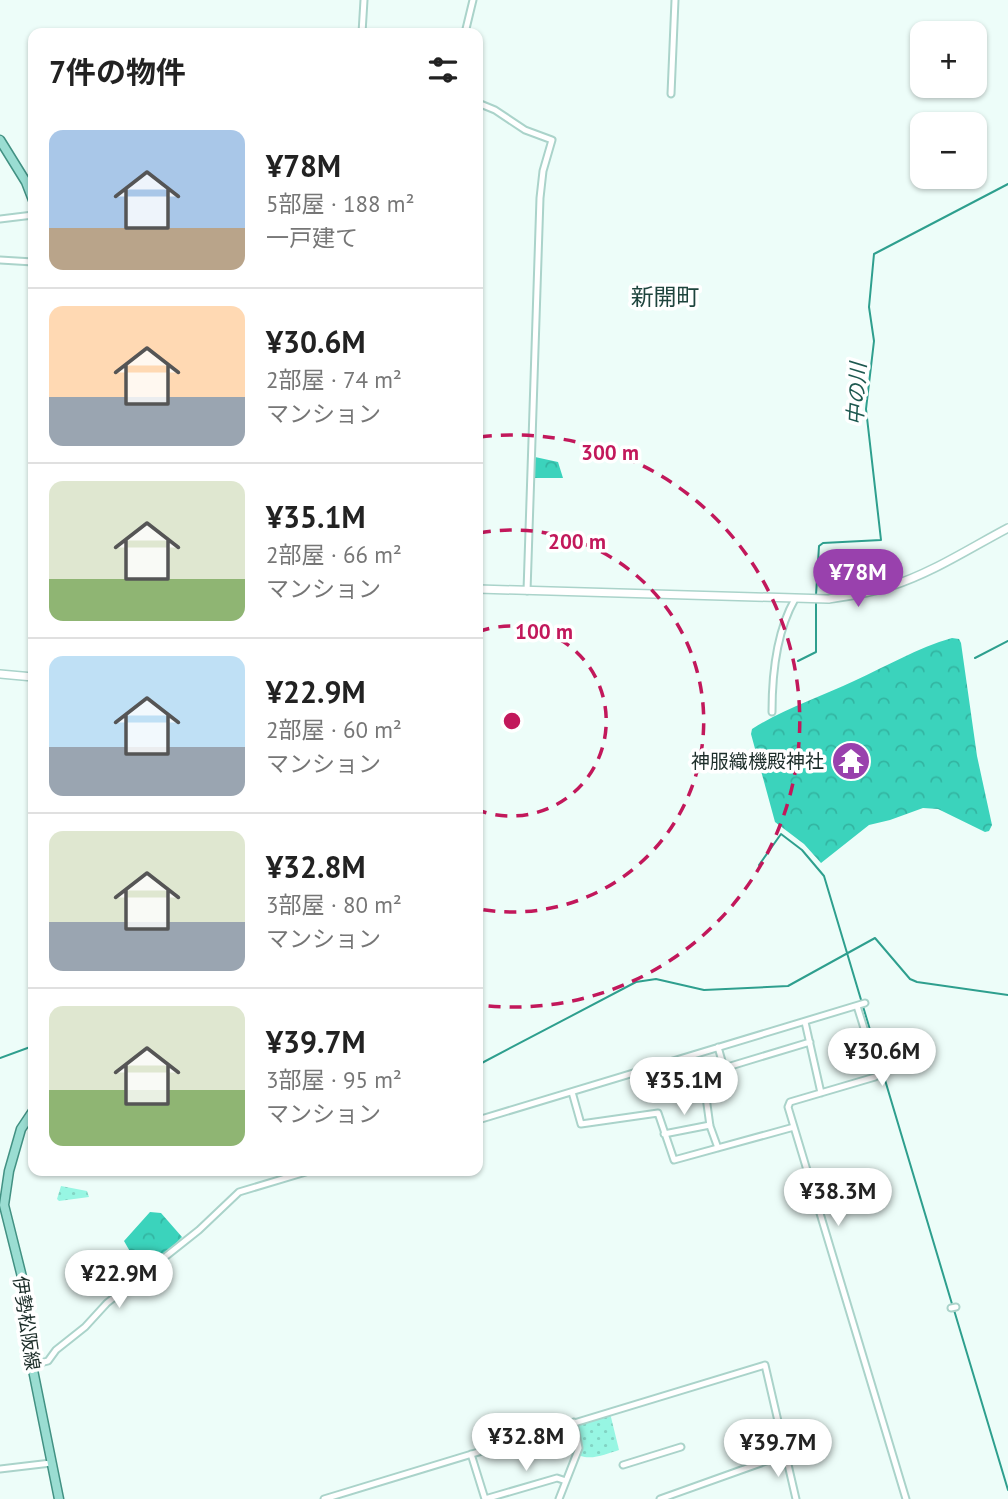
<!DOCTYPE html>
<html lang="ja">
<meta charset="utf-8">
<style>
body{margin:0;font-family:"PT Sans","Noto Sans JP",sans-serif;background:#f2f2f2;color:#222;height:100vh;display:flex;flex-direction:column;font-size:26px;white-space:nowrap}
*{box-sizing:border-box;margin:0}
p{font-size:23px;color:#767676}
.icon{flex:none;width:38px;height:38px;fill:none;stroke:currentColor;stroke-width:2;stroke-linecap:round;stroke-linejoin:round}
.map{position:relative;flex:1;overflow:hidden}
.side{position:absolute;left:28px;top:28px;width:455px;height:1148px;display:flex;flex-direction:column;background:#fff;border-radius:14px;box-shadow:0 2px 5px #0004}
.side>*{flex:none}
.fabs{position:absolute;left:910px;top:21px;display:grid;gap:14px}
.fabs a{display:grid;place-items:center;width:77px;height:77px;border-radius:14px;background:#fff;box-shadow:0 2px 5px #0004;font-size:35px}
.price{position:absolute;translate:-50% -60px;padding:0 16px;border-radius:24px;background:#fff;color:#222;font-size:23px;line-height:46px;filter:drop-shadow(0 2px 4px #0008)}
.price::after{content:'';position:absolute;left:50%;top:42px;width:21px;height:16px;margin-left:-10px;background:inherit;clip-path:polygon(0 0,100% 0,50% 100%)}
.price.selected{background:#9941ad;color:#fff}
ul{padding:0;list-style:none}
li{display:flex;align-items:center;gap:21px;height:175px;padding:0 21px}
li+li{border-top:2px solid #e0e0e0}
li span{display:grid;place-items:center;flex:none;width:196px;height:140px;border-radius:14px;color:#555}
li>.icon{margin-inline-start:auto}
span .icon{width:84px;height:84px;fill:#fffc;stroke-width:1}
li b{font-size:30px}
h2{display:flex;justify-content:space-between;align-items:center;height:84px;padding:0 21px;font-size:30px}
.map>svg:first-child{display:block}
.grass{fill:url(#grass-dots)}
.forest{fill:url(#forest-crowns)}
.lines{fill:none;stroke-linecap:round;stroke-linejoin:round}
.stream{stroke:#2e9f8e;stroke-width:2}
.street-casing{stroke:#aad3ca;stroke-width:9}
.secondary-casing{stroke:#aad3ca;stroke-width:10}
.primary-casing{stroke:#429183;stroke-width:11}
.street{stroke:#fff;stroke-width:5}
.secondary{stroke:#fff;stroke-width:7}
.primary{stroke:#9addd2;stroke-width:8}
.ring{fill:none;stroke:#c2185b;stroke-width:3.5;stroke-dasharray:12 9}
.labels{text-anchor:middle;stroke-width:7;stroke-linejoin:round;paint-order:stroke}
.poi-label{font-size:19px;fill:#1c2d29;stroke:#fff;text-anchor:end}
.street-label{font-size:19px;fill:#1c2d29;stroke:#fff}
.water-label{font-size:21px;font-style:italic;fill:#1e5950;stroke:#fff}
.quarter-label{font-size:23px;fill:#1e443d;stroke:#fff}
.centre{fill:#c2185b;stroke:#fff;stroke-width:3.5}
.ring-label{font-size:21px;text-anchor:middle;font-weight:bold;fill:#c2185b;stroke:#fff;stroke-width:7;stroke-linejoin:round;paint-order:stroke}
</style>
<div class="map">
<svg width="1008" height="1499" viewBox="0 0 1008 1499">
<defs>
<pattern id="grass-dots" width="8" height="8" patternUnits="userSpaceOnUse" patternTransform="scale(1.75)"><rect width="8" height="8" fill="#97f6e3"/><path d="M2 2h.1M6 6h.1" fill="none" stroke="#82d3c3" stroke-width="1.8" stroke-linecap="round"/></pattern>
<pattern id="forest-crowns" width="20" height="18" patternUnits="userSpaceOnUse" patternTransform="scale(1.75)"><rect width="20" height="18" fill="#3bd3bc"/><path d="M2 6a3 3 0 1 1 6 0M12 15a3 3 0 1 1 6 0" fill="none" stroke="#33b5a2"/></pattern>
</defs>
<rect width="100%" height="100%" fill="#edfdf9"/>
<path class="grass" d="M61,1186L87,1191L89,1197L59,1201L57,1199Z
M610,1413L619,1450C606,1454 591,1461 578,1455L581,1442L576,1423Z"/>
<path class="forest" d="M535,457L558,462L563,478H534Z
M952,638L959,639L961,643L977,756L992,825L989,831L985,832L938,809L923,808L890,820L869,825L821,863L804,844L775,822L751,734L752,729C783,709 820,697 854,681C887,666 917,648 952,638Z
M150,1212L161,1213L182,1237L161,1259L132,1255L124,1241Z"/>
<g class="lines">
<path class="stream" d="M816,595L819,546L823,543L881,540L866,409L874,341L869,307L874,254L1008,184
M975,658L1008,641
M798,661L816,652V600
M759,865L781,834L802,850L824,876L952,1304
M0,1058L33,1046
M478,1065L636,982L656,979L704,990L788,986L875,938L910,979L917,982L1008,995
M954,1310L1008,1490"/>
<defs>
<path id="street" d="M362,33L364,0
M406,33H415
M465,33L473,0
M671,94L675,0
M478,103L495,110L525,130L552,140L543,171L540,198L527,591
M0,219L33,215
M0,260L33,262
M772,712C772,675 776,632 795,599
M857,1006L878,1073L875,1077L790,1102L788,1107L906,1499
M805,1022L821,1093
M718,1047L724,1068L810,1042
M572,1092L581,1124L658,1113L674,1160L794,1127
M478,1120L865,1003
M664,1134L710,1125
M718,1148L710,1126L705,1090L726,1086L724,1068
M951,1308L956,1307
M32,1365L48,1361L56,1350L85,1327L107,1303L199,1230L239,1192L309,1171
M471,1454L485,1499
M623,1465L681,1447
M0,1469L51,1463
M324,1499L765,1365L796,1499
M485,1499L557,1478L566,1481
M559,1499L579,1448L574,1422
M660,1499L786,1454"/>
<path id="secondary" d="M478,589L828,599C849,596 871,593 891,586C932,573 970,548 1008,528
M0,674L33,677"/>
<path id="primary" d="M0,140L26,182L33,200
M33,1111L21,1129L9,1171L4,1205L22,1277L32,1365L59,1499"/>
</defs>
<use href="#street" class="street-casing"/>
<use href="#secondary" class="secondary-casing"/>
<use href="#primary" class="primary-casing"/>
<use href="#street" class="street"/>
<use href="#secondary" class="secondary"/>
<use href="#primary" class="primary"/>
</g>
<g class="ring">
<path d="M478 632A95 95 0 1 1 478 810"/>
<path d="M479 533A191 191 0 1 1 479 909"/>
<path d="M480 437A286 286 0 1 1 480 1005"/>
</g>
<defs>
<symbol id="temple-disc" viewBox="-11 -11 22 22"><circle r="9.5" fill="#9941ad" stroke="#fff"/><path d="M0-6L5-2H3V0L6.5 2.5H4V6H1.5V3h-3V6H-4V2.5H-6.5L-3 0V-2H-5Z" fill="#fff"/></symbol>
</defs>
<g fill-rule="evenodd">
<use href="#temple-disc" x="829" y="739" width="44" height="44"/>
</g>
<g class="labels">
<g class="poi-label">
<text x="824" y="768">神服織機殿神社</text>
</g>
<g class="street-label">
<text transform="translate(27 1323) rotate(82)" y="7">伊勢松阪線</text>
</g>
<g class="water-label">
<text transform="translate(857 394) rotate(-87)" y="7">中の川</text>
</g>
<g class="quarter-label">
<text x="665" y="305">新開町</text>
</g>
</g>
<circle cx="512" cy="721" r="10" class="centre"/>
<g class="ring-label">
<text x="610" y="460">300 m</text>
<text x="577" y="549">200 m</text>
<text x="544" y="639">100 m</text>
</g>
</svg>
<div class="fabs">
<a>+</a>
<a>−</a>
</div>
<b class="price selected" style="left:858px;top:609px">¥78M</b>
<b class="price" style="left:882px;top:1088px">¥30.6M</b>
<b class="price" style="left:684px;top:1117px">¥35.1M</b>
<b class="price" style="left:838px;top:1228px">¥38.3M</b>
<b class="price" style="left:119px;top:1310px">¥22.9M</b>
<b class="price" style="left:526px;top:1473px">¥32.8M</b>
<b class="price" style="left:778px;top:1479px">¥39.7M</b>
<section class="side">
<h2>7件の物件<svg class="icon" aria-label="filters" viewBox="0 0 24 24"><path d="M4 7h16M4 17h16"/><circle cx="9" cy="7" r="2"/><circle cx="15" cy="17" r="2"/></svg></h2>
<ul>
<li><span style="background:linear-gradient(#a9c7e8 70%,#b9a48a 0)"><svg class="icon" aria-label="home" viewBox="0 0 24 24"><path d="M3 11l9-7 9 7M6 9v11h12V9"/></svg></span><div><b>¥78M</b><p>5部屋 · 188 m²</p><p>一戸建て</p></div></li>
<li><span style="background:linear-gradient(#ffd9b3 65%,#9aa5b1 0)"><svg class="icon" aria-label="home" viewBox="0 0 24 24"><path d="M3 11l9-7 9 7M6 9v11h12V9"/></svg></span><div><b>¥30.6M</b><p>2部屋 · 74 m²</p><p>マンション</p></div></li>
<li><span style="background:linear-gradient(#dfe7d0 70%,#8fb573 0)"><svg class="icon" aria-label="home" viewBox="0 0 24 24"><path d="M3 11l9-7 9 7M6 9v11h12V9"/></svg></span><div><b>¥35.1M</b><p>2部屋 · 66 m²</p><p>マンション</p></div></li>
<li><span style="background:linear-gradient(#bfe0f5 65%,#9aa5b1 0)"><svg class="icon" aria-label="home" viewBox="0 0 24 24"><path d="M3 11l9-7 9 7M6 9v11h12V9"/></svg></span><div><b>¥22.9M</b><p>2部屋 · 60 m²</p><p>マンション</p></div></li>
<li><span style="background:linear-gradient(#dfe7d0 65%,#9aa5b1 0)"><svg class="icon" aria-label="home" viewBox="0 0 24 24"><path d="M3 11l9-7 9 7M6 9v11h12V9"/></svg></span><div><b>¥32.8M</b><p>3部屋 · 80 m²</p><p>マンション</p></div></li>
<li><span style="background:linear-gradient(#dfe7d0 60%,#8fb573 0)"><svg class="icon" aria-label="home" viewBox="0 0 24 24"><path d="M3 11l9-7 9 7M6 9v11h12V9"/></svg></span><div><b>¥39.7M</b><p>3部屋 · 95 m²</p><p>マンション</p></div></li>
</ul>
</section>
</div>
